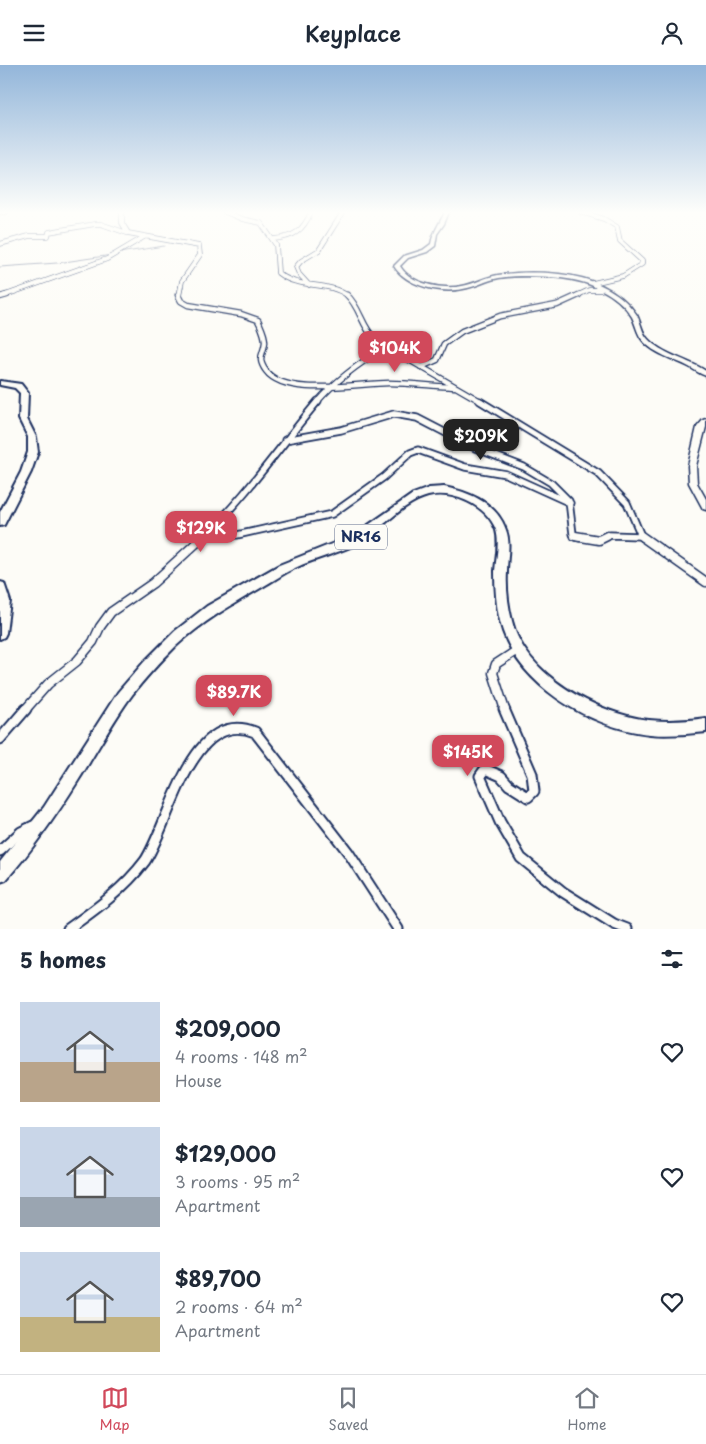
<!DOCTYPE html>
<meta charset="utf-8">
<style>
body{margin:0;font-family:"Playpen Sans",sans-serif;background:#f2f2f3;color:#1f2937;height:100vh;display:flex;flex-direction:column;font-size:19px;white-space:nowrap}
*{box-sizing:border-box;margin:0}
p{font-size:16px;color:#747a83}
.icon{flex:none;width:28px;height:28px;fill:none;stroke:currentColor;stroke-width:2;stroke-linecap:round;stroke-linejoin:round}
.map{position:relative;height:864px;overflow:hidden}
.details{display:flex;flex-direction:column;background:#fff;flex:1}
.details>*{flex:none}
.price{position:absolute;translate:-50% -42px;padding:0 11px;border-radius:10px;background:#d1495b;color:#fff;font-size:16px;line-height:32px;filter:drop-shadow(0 1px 2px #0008)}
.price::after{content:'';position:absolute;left:50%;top:30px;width:15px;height:11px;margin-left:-8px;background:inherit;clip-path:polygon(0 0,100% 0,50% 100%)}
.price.on{background:#222;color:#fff}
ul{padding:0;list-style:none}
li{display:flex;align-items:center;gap:15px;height:125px;padding:0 20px}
li span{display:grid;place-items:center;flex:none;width:140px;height:100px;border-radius:0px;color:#555}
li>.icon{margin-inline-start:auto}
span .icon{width:60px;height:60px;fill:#fffc;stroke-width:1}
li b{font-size:21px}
h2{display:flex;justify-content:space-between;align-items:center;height:60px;padding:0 20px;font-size:21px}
header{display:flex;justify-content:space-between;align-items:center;height:65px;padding:0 20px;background:#fff;font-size:22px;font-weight:600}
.tab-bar{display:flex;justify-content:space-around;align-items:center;height:70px;border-top:1px solid #e0e1e3;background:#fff;font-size:14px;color:#747a83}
.tab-bar a{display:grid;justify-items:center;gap:2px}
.tab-bar .on{color:#d1495b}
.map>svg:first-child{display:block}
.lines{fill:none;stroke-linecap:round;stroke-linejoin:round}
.stream{stroke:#76819c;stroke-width:1}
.minor-far4-casing{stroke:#1b2f5e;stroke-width:5.5}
.minor-far3-casing{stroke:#1b2f5e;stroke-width:7}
.minor-far2-casing{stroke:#1b2f5e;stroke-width:9}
.minor-far1-casing{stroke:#1b2f5e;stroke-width:11}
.minor-casing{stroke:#1b2f5e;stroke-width:13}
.secondary-casing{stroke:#1b2f5e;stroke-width:3}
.primary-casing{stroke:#1b2f5e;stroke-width:4}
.minor-far4{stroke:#fdfcf7;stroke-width:4}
.minor-far3{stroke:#fdfcf7;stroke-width:4.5}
.minor-far2{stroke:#fdfcf7;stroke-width:5.5}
.minor-far1{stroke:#fdfcf7;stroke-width:8}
.minor{stroke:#fdfcf7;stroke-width:9}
.secondary{fill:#fdfcf7;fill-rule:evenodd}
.primary{fill:#fdfcf7;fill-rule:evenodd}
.labels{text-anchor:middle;stroke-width:5;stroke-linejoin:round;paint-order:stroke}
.shield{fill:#fdfcf7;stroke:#5f6c8c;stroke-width:1}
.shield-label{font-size:15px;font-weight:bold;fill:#1b2f5e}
</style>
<header><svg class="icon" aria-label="menu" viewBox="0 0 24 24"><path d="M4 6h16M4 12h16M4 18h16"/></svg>Keyplace<svg class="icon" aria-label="person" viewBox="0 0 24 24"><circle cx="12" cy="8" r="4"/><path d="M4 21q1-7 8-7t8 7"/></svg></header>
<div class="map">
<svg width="706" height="864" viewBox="0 0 706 864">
<rect width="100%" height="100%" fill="#fdfcf7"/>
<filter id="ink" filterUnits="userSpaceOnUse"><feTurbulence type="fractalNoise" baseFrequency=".02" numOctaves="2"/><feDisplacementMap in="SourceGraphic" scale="10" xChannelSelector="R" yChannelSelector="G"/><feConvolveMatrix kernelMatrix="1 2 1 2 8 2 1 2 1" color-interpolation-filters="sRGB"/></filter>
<g filter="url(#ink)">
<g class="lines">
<path class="stream" d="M119,188L164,181
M0,202L57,198L112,190"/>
<defs>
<path id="minor-far4" d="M0,147H6
M122,147V158L128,168L199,181L200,190L182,216L179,231
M225,147L242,154L261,158L276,180L278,208C299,225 327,215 348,231
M274,174C294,172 303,166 311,147
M0,179L29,171H48L49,167L95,159H101L127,168
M309,220L299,209L296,202L301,196L319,185L343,147
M3,231L107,194L144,172
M576,231L589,225H601L593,218L623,211L642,199V196L620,176L617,162L604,154L581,147"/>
<path id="minor-far3" d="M178,230L181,236L188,240L241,249L258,255C261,262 265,269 265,277C264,290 256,292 266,306C286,333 358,318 389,318C410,318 432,321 454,322
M347,230C360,242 362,262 375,274H373L482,337
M0,232L7,230
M421,302L437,295L444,279L462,266L500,251L557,240L579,230
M317,337C336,315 361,297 386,282"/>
<path id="minor-far2" d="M480,336L598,408L627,438L642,473
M285,375L341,365L394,349L417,353L475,383L524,402L551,418L569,436L573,469L575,472L580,473
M206,469L237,470L332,449L384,412L410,388L418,385L465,402L506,409L570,438
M202,473C246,432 280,381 318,336
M604,473L610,470L640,471"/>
<path id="minor-far1" d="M575,471L599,475L607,471
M641,471L706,517
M25,645L48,619L77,596L93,577L100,562L111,547L153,518L204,471
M505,645L493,608L496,599L519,584"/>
<path id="minor" d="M504,644L532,709L534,726L528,732L509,720L501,711L485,704L480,711L500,757L521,793L563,827L614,859L627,864
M0,674L26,644
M0,786L21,767L33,761
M68,864C96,844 124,824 145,796C170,759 191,641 255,667L348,787L398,864"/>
<path id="secondary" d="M445,147H449L444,159L437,169L435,181L427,187L408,193L400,201C410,219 443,225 462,221C475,219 485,212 498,210C518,207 539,207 559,209C589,212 620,224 637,250C641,258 642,268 648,274C661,288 685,294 701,303L706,306V311C700,309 695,305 689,302C674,294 654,289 643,276C637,269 636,260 632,252C617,227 587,216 561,213C541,211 519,210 499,213C487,215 476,222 463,224C441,229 406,221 394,201L404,191L423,185L431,179C433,167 440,158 445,147Z
M706,354V362L696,401L697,418L706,434V445L703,444L689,418L688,401L697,362L703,355Z"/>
<path id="primary" d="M0,316L21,319L28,328L27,354L36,372L38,387L31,407L4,460L0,461V447L21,407L28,387V372L19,354L20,328L15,323L0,320Z
M444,422C469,427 497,438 506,465C511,478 507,493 507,507C506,523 508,540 512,556C525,610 597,649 649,655C669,657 687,656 706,653V667C687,669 669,671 650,669C590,663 515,619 500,556C496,540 495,522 495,506C496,493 500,478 496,465C487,440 453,425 428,431C401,438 381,466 357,479C337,489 315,493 295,503C284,508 275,515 264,521C233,539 203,556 176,581C161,596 145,613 132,630C112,657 96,688 78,716C56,751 33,784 6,815L0,817V797L44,742L118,627L144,597L175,566L207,541L279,500L354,470L413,429L429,423Z
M0,517L4,518L10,536L6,568L4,572L0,574Z"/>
</defs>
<use href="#minor-far4" class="minor-far4-casing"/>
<use href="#minor-far3" class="minor-far3-casing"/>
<use href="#minor-far2" class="minor-far2-casing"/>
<use href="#minor-far1" class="minor-far1-casing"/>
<use href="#minor" class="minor-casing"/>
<use href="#secondary" class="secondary-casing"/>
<use href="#primary" class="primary-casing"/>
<use href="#minor-far4" class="minor-far4"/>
<use href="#minor-far3" class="minor-far3"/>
<use href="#minor-far2" class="minor-far2"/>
<use href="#minor-far1" class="minor-far1"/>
<use href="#minor" class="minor"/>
<use href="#secondary" class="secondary"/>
<use href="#primary" class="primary"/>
</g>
</g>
<linearGradient id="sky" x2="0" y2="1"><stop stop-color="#93b6da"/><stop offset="0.55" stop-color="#fefefb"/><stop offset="1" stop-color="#fefefb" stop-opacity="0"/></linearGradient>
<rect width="706" height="268" fill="url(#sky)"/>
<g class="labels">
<rect class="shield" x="335" y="459.5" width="52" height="25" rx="4"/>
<g class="shield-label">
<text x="361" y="477">NR16</text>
</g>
</g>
</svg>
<b class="price" style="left:395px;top:308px">$104K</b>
<b class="price on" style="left:481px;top:396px">$209K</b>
<b class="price" style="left:201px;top:488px">$129K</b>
<b class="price" style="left:234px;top:652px">$89.7K</b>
<b class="price" style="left:468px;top:712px">$145K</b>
</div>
<section class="details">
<h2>5 homes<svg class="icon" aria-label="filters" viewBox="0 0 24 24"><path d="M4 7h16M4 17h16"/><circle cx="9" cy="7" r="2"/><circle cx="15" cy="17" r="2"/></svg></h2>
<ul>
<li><span style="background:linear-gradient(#c9d6e8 60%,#b9a48a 0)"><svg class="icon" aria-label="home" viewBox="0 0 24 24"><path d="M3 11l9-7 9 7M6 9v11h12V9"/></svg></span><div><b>$209,000</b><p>4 rooms · 148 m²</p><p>House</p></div><svg class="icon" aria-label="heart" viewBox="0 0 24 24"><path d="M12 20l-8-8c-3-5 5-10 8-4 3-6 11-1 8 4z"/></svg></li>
<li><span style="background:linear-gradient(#c9d6e8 70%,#9aa5b1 0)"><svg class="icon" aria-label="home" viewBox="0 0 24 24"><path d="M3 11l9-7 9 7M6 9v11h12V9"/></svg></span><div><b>$129,000</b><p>3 rooms · 95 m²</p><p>Apartment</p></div><svg class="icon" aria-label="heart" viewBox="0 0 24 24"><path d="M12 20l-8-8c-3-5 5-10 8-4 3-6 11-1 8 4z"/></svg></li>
<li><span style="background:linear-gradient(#c9d6e8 65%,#c2b280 0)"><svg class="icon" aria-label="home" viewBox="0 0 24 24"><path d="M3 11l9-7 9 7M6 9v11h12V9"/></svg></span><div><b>$89,700</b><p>2 rooms · 64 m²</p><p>Apartment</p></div><svg class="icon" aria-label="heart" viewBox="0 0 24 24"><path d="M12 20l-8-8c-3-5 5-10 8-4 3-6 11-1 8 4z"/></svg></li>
</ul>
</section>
<nav class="tab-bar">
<a class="on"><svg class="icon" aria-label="map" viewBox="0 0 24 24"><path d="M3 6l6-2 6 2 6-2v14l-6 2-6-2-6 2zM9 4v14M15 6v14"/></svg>Map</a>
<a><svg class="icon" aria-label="saved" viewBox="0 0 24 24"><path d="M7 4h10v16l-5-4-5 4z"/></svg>Saved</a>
<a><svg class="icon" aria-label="home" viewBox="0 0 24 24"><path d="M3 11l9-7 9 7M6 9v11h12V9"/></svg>Home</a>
</nav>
